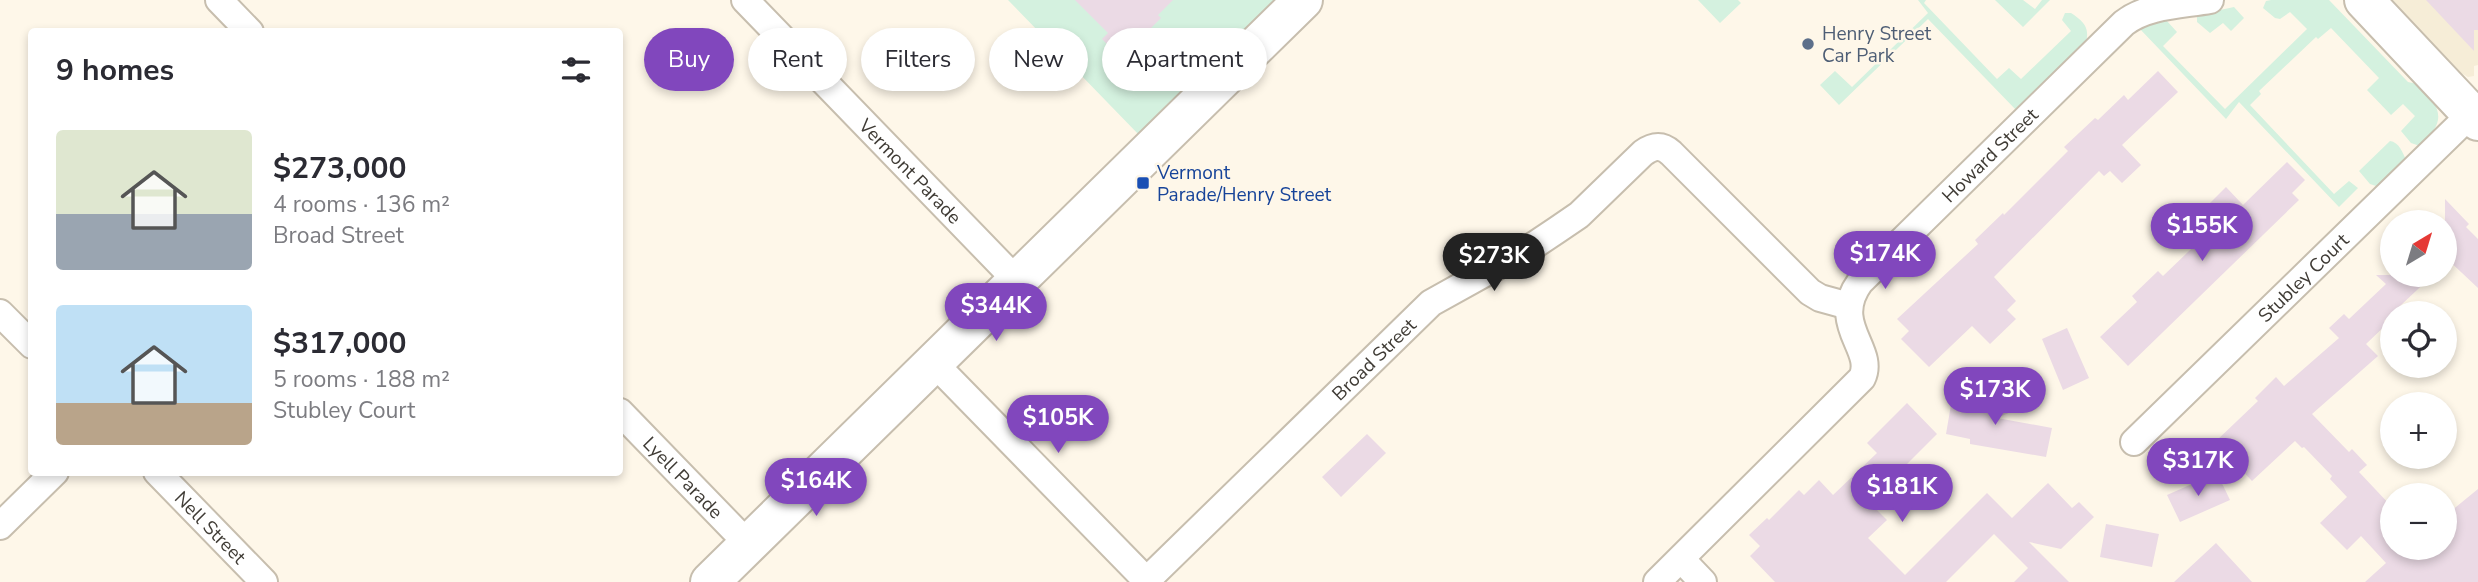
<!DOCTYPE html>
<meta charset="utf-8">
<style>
body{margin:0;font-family:"Nunito Sans",sans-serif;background:#f7f7f7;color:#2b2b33;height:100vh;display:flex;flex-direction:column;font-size:26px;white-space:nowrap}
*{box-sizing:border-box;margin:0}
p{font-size:23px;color:#7c7c81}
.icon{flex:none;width:38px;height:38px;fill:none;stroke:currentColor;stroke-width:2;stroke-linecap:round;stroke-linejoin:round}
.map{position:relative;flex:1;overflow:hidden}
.panel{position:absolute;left:28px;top:28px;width:595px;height:448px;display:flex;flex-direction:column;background:#fff;border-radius:7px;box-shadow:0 4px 10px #0003}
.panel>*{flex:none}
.guide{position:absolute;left:644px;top:28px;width:665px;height:63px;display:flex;gap:14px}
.needle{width:46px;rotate:38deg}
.controls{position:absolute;left:2380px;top:210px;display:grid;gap:14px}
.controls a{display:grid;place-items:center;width:77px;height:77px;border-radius:50%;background:#fff;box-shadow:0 4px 10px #0003;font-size:35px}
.price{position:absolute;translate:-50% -60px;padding:0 16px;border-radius:24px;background:#8147bd;color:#fff;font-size:23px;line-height:46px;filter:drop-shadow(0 2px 4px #0008)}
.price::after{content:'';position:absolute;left:50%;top:42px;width:21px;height:16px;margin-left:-10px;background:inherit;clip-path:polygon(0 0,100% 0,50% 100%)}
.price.active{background:#222;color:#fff}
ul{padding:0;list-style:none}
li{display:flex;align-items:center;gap:21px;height:175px;padding:0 28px}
li span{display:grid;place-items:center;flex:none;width:196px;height:140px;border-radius:7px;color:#555}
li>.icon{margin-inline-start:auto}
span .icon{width:84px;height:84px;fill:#fffc;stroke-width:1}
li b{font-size:30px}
h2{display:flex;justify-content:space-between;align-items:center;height:84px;padding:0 28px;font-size:30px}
.pill{padding:0 24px;border-radius:32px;background:#fff;box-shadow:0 4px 10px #0003;font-size:24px;line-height:63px}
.pill.active{background:#8147bd;color:#fff}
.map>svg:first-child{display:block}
.commercial{fill:#f6edd7}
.green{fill:#d4f1df}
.building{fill:#ebdae5}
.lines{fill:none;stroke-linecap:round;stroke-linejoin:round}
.street-casing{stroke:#c7beae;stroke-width:30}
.secondary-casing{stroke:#c7beae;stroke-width:42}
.street{stroke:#fff;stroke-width:26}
.secondary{stroke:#fff;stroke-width:38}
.service-dot{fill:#5c6f8a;stroke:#fef7e9;stroke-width:2.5}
.transit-dot{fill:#1a4fb4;stroke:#fef7e9;stroke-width:2.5}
.labels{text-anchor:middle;stroke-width:5;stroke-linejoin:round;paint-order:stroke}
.service-label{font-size:19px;fill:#4e5e75;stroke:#fef7e9;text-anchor:start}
.street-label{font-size:19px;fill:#3f3b35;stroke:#fef7e9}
.transit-label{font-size:19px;fill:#164399;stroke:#fef7e9;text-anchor:start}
</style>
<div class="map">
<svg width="2478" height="582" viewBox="0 0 2478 582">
<rect width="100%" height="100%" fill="#fef7e9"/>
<path class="commercial" d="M2392,0H2478V65L2474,66V76L2468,77L2461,73Z"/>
<path class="green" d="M1008,0H1280L1141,137Z
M1698,0H1738L1741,3L1720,23Z
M1918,0H1926L1924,3L1997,79L2009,68L2021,79L2071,31L2062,20L2065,13H2071C2083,21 2090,27 2086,42L2017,111L1928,19L1839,105L1820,85L1835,71L1852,87L1928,13Z
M1995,0H2023L2035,9L2042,0H2050L2023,27Z
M2271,0H2329L2408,82L2422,85C2443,113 2445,121 2420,146L2411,143L2401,131L2415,116L2403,104L2391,115L2367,90L2379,78L2331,28L2318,39L2316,37L2259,91L2261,94L2250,105L2334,194L2349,181L2358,188L2339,207L2239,102L2226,119L2139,28L2166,20L2177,32L2163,46L2225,109L2307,29L2290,12L2280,19L2275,18L2263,8L2266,1Z
M2234,7L2244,18L2231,31L2223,23L2210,33L2197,22V15Z
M2390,141C2399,142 2403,153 2406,160L2379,187L2370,184L2359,171Z"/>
<path class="building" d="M1075,0H1173L1158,15L1161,18L1121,58L1102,39L1108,33Z
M2426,0H2478V30H2474V51Z
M2158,71L2178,92L2122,145L2141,165L2122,183L2110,171L2104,176L2099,171L1994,277L2016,301L2007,310L2016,319L1990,344L1972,326L1929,367L1901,339L1909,331L1897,319L1978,244L1975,240L2003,213L2004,215L2068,151L2064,147L2095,118L2098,120L2124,95L2128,100Z
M2287,162L2305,180L2292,193L2299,200L2128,366L2100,337L2137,302L2132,296L2158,271L2163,276L2214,227L2200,213L2226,187L2243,205Z
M2445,199L2469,224L2466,227L2478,239V288L2445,257Z
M2376,275H2433L2384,321L2387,324L2366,344L2378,356L2312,414L2349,452L2352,449L2367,465L2359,472L2392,507V548H2445V516L2478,489V582H2365L2386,563L2361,536L2347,550L2320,523L2347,497L2330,479L2332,476L2304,447L2302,448L2295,441L2252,481L2215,442L2258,401L2255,398L2276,377L2284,386L2339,338L2329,328L2344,314L2349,319L2386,284Z
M2067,328L2089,378L2063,390L2042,339Z
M1961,390L1979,393L1977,402L2018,409L1997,418L2052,428L2046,457L1970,444V439L1946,434L1952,399L1959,400Z
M1907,403L1937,434L1890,481L1896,488L1875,508L1887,520L1868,538L1905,575L1987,493L2012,518L2048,483L2072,508L2079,502L2094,517L2061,549L2029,542L2069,582H2014L2028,568L1994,534L1946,582H1775L1750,556L1760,546L1749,535L1767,518L1769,520L1799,490L1804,495L1819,480L1833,495L1877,453L1867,443Z
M1367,434L1386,453L1341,497L1322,477Z
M2217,473L2230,500L2180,522L2167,495Z
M2106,524L2159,534L2152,567L2100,557Z
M2216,543L2252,582H2174Z"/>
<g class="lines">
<defs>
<g id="street">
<path d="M219,0L250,32"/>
<path id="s1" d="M745,0L1017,281"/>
<path d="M0,313L32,345"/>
<path d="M933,362L1148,582"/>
<path id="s2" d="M620,412L748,544"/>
<path id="s3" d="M2134,442L2471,114"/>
<path id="s4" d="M157,472L264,582"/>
<path d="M0,526L55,472"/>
<path d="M1681,559L1703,582"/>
<path id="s5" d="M1146,581L1431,303L1530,248L1557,230L1579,215L1643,153C1653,146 1661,144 1671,153L1810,292L1820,298L1849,306"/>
<path id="s6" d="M1657,582L1862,378C1876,349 1829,325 1860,282L2124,23C2147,5 2182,5 2210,0"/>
</g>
<path id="secondary" d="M2364,0L2478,121
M710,582L1303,0"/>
</defs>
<use href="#street" class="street-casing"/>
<use href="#secondary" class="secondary-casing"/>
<use href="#street" class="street"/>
<use href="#secondary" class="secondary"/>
</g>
<circle class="service-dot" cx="1808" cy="44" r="7"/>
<rect class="transit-dot" x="1136" y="176" width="14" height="14" rx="3.5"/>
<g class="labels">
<g class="service-label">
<text x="1822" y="40">Henry Street<tspan x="1822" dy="22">Car Park</tspan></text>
</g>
<g class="street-label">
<text dy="7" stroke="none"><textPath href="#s6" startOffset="572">Howard Street</textPath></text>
<text dy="7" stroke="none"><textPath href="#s1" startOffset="238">Vermont Parade</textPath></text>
<text dy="7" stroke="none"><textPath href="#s3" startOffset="236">Stubley Court</textPath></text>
<text dy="7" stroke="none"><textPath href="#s5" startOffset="318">Broad Street</textPath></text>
<text dy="7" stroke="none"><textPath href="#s2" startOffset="91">Lyell Parade</textPath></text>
<text dy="7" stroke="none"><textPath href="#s4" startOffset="77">Nell Street</textPath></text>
</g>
<g class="transit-label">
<text x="1157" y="179">Vermont<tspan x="1157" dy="22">Parade/Henry Street</tspan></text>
</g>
</g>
</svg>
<div class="controls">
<a><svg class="needle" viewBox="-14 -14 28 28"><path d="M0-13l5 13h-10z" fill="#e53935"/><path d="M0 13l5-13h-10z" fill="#7c7c81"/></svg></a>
<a><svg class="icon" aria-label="locate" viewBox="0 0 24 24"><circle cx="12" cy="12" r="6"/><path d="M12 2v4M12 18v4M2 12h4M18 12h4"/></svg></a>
<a>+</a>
<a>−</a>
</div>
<b class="price" style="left:2202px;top:263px">$155K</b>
<b class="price" style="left:1885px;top:291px">$174K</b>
<b class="price active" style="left:1494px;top:293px">$273K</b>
<b class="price" style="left:996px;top:343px">$344K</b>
<b class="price" style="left:1995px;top:427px">$173K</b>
<b class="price" style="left:1058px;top:455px">$105K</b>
<b class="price" style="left:2198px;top:498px">$317K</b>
<b class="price" style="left:816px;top:518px">$164K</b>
<b class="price" style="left:1902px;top:524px">$181K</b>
<div class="guide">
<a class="pill active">Buy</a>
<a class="pill">Rent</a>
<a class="pill">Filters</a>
<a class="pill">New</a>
<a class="pill">Apartment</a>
</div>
<section class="panel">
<h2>9 homes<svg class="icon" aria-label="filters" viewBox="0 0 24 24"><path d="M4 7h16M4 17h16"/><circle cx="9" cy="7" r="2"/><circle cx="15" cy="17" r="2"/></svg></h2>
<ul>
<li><span style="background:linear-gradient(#dfe7d0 60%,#9aa5b1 0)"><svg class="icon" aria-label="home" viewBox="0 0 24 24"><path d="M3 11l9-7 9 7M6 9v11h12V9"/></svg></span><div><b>$273,000</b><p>4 rooms · 136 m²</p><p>Broad Street</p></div></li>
<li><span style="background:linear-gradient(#bfe0f5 70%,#b9a48a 0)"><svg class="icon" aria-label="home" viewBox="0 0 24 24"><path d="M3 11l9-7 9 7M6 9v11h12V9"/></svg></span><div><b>$317,000</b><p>5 rooms · 188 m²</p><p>Stubley Court</p></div></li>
</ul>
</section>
</div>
